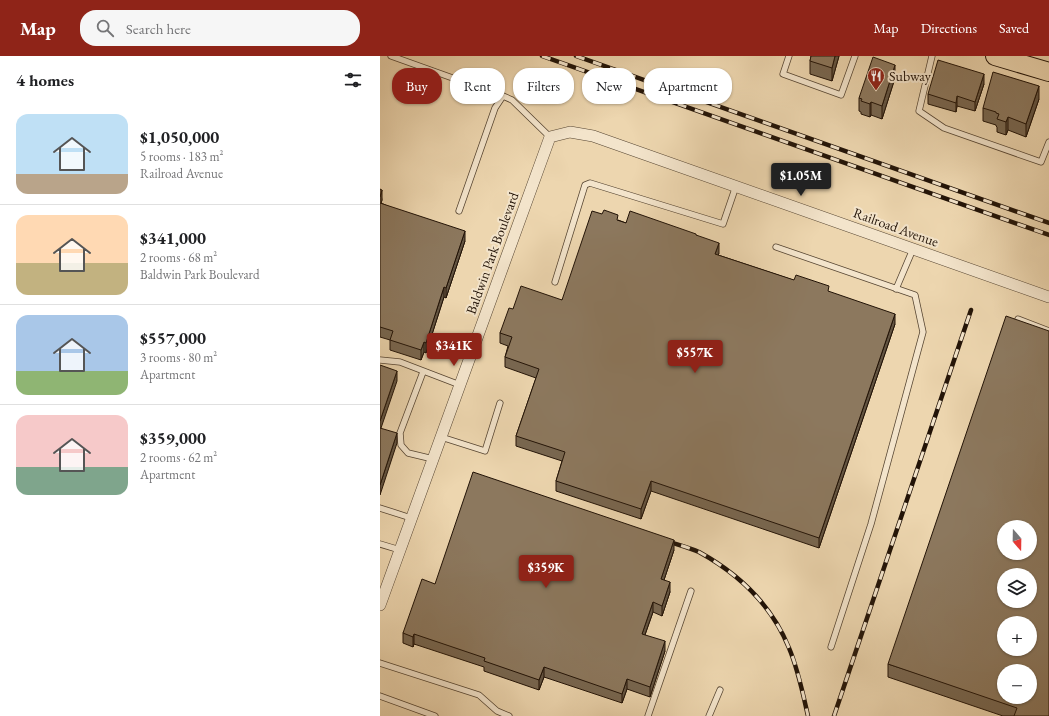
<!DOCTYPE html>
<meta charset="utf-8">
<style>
body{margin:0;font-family:"EB Garamond",serif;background:#f6f6f6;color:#202124;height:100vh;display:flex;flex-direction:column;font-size:15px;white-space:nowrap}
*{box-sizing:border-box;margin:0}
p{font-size:13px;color:#757577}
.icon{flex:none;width:22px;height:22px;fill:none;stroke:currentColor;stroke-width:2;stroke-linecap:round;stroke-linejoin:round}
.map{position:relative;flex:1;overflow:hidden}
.side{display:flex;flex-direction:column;background:#fff;width:380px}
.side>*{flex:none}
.guide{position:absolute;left:12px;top:12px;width:380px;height:36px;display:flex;gap:8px}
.needle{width:26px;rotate:160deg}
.controls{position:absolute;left:617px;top:464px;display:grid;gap:8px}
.controls a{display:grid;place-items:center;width:40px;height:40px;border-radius:50%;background:#fff;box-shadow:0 1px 3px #0004;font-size:20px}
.price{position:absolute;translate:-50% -34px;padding:0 9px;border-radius:4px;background:#8f2418;color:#fff;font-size:13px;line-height:26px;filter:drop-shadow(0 1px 2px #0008)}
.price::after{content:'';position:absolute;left:50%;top:24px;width:12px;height:9px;margin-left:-6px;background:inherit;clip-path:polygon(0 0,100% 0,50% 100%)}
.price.selected{background:#222;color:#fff}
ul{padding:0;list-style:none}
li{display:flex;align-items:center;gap:12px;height:100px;padding:0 16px}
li+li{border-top:1px solid #e0e0e0}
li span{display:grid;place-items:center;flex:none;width:112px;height:80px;border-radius:12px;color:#555}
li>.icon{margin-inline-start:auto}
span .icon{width:48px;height:48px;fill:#fffc;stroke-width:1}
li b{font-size:17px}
h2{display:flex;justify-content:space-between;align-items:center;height:48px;padding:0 16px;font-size:17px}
.chip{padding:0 14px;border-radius:16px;background:#fff;box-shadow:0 1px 3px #0004;font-size:14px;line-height:36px}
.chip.selected{background:#8f2418;color:#fff}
header{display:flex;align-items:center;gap:24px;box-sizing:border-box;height:56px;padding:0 20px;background:#8f2418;color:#fff}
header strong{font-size:19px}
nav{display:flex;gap:22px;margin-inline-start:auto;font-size:14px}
.search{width:280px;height:36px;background:#f6f6f6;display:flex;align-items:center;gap:10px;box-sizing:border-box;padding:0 14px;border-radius:16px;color:#757577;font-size:15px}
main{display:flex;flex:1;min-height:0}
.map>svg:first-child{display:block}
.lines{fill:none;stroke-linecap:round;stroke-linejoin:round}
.service-casing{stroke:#554431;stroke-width:7}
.minor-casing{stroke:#554431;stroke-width:12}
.primary-casing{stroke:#221307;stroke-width:20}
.service{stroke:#f3e4cb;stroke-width:5.5}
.minor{stroke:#f3e4cb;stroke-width:11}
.primary{stroke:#edd6af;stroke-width:18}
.rail-casing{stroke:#221307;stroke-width:4.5}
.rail{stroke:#f3e4cb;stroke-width:3;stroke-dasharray:9;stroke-linecap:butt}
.wall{fill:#786751;stroke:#221307}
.shaded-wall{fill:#625442;stroke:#221307}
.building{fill:#8c785e;stroke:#221307;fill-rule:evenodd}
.labels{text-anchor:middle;stroke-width:4;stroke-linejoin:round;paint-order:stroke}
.poi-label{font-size:14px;fill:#221307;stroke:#f3e4cb;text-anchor:start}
.street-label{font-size:14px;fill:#221307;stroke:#f3e4cb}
</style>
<header>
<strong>Map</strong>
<div class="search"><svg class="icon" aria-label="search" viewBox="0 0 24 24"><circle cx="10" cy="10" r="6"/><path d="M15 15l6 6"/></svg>Search here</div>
<nav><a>Map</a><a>Directions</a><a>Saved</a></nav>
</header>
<main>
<section class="side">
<h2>4 homes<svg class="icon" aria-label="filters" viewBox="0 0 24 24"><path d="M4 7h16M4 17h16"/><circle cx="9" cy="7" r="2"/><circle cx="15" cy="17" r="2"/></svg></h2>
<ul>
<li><span style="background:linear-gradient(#bfe0f5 75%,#b9a48a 0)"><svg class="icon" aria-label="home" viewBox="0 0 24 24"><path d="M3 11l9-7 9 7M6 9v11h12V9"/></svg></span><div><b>$1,050,000</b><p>5 rooms · 183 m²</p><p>Railroad Avenue</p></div></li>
<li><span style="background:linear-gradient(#ffd9b3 60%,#c2b280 0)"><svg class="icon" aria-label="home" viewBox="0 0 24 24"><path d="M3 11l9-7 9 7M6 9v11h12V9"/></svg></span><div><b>$341,000</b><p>2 rooms · 68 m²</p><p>Baldwin Park Boulevard</p></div></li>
<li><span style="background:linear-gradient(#a9c7e8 70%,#8fb573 0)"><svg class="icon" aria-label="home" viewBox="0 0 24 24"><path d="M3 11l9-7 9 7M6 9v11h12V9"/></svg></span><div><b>$557,000</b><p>3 rooms · 80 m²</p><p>Apartment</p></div></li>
<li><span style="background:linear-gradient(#f6c9c9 65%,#7fa58c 0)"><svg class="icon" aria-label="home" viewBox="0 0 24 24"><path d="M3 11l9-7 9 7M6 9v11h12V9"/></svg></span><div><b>$359,000</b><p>2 rooms · 62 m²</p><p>Apartment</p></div></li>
</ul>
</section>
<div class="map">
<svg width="669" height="660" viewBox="0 0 669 660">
<rect width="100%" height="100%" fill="#edd6af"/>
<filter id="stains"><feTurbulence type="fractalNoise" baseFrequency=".005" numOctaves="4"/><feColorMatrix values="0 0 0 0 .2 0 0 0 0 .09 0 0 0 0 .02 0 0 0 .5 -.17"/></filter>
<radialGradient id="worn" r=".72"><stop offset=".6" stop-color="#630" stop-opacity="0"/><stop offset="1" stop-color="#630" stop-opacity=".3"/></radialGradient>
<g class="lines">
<defs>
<path id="service" d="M11,0L123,40
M409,0L403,18L461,39L475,0
M552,0L539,55L564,72L661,106L669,86
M79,155L115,52L123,40L132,44L170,81
M396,191L535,239L543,276L491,468L451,591
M175,226L205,129L210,127L343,168L356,130
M516,233L533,193
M638,263L669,275
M0,304L20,306L80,329
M43,316L20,377L21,389L28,397L53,403
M61,381L105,395L120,347
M0,452L31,462
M0,488L20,494
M0,607L99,639L117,655L129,660
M0,640L55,660
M268,660L311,535
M329,660L340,634"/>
<path id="minor" d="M0,549L170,81L190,76L213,80L669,241"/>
<path id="primary" d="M615,0L669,16"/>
</defs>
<use href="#service" class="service-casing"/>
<use href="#minor" class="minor-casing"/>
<use href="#primary" class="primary-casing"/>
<use href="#service" class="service"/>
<use href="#minor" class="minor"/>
<use href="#primary" class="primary"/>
<defs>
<path id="rail" d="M162,0L669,179
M196,0L669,167
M284,484C295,488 308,491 319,496C359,518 392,550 409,592C418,613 423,638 428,660
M454,660L591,254"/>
</defs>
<use href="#rail" class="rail-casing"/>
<use href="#rail" class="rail"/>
</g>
<path class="wall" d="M431,0H459L452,25L430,18V5Z
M515,22L502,63L491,59L490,61L481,58V56L479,55V42Z
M604,28L595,55L577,50L576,56L548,48V38Z
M659,43L646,81L628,74L626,79L617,76V71L616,70V69L603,65V52Z
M0,133L2,144L1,147L85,185L66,242L64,241L46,297L44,296L41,304L10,294V284L0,281Z
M238,164L246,167L316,179L339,197L338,199L449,236L515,268L439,492L271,435L261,463L176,435V425L182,405L136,390V380L156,322L125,311V301L128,290L120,287V277L133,253L182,244Z
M294,494L284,524L290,536L282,560L273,556L265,579L285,595L270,641L247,633L242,647L164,621L159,634L104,615V611L34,588L33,591L23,587V577L55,528Z
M508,608L669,660H623L508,621Z"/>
<path class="shaded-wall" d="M455,0H459L452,25V12Z
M515,9V22L502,63V50Z
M604,18V28L595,55V46Z
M659,30V43L646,81V68Z
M577,40V50L576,56V47Z
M491,46V59L490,61V48Z
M628,61V74L626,79V66Z
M2,134V144L0,151V141Z
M85,175V185L66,242V232Z
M339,187V197L335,207V198Z
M64,231V241L46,297V287Z
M515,258V268L439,492V482Z
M44,286V296L41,304V294Z
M17,315V325L0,375V365Z
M17,377V387L0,439V429Z
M271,425V435L261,463V453Z
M294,484V494L281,533V523Z
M290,526V536L282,560V550Z
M273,546V556L262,587V578Z
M34,578V588L33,591V581Z
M285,585V595L270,641V631Z
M164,611V621L159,634V624Z
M247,623V633L242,647V638Z"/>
<path class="building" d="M431,0H455L452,12L430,5Z
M493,1L515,9L502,50L491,46L490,48L481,45L482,43L479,42Z
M558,4L604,18L595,46L577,40L576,47L548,38Z
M613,16L659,30L646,68L628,61L626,66L617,63L619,58L616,57V56L603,52Z
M0,133L2,134L0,141Z
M0,147L85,175L66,232L64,231L46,287L44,286L41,294L10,284L13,275L0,271Z
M224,154L238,159L237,164L246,167L250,155L316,178V179L339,187L335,198L414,224L416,219L449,230L448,235L515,258L439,482L271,425L261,453L176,425L185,396L136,380L159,313L125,301L132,281L120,277L129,252L133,253L141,230L182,244L212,155L222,158Z
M626,260L669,275V660H634L637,652L508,608ZM624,471H650V497H624ZM624,519H650V545H624ZM624,567H650V593H624ZM624,615H650V641H624Z
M0,309L17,315L0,365Z
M0,372L17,377L0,429Z
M93,416L294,484L281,523L290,526L282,550L273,546L262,578L285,585L270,631L247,623L242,638L164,611L159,624L104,605L105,602L34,578L33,581L23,577L42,523L55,528Z"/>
<defs>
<symbol id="restaurant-pin" viewBox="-11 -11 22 30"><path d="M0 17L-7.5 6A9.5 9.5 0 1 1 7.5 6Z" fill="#8f2418" stroke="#f3e4cb"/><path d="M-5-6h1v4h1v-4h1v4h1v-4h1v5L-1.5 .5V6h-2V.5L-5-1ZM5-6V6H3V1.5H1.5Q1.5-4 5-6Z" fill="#fff"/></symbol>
</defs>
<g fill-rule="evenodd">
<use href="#restaurant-pin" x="486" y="10" width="20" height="27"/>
</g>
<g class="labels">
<g class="poi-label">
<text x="509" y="25">Subway</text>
</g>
<g class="street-label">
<text transform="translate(516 171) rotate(20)" y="5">Railroad Avenue</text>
<text transform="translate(112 197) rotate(-70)" y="5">Baldwin Park Boulevard</text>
</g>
</g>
<rect width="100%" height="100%" filter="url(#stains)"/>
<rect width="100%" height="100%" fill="url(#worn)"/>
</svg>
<div class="controls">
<a><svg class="needle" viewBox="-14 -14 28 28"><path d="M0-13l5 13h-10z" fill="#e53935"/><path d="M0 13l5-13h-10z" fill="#757577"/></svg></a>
<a><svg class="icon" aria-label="layers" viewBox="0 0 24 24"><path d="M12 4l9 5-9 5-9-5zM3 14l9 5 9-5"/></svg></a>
<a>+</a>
<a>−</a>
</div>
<b class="price selected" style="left:421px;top:141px">$1.05M</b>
<b class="price" style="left:74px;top:311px">$341K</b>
<b class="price" style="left:315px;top:318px">$557K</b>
<b class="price" style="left:166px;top:533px">$359K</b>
<div class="guide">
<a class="chip selected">Buy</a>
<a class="chip">Rent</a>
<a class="chip">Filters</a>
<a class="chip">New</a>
<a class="chip">Apartment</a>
</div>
</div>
</main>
